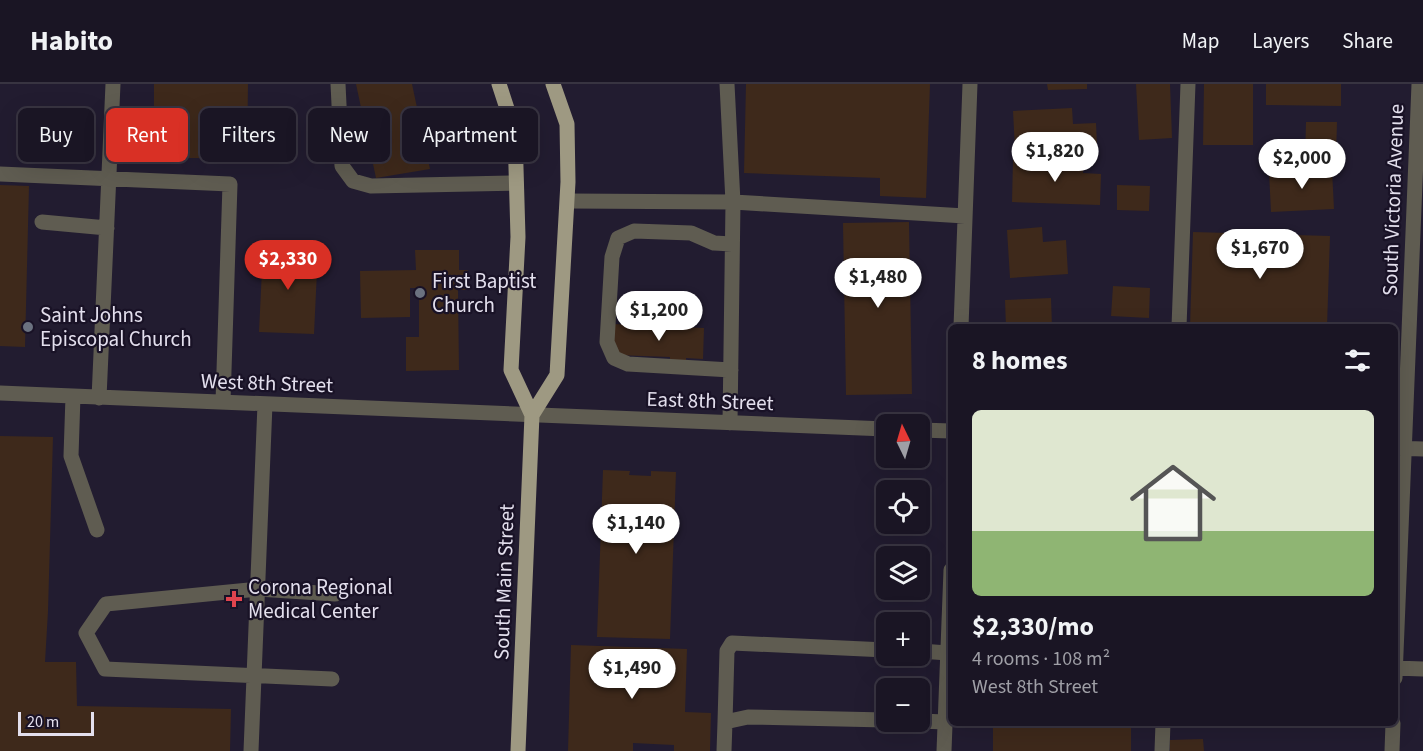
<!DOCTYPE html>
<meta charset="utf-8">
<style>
body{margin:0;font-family:"Source Sans 3",sans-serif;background:#231e2c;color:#f1f3f6;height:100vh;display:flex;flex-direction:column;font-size:22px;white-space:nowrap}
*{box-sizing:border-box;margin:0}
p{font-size:20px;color:#9f9fa6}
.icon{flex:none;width:33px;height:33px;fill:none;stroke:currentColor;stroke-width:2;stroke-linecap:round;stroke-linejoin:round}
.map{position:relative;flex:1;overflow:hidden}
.details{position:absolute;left:948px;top:240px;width:450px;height:402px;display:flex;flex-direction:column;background:#1a1524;border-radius:9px;box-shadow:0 6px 24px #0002,0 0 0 2px #383441}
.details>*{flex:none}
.guide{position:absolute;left:18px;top:24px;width:570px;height:54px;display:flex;gap:12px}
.needle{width:39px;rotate:355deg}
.buttons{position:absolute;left:876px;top:330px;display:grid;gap:12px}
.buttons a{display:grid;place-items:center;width:54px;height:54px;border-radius:9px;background:#1a1524;box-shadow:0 6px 24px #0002,0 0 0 2px #383441;font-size:30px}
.scale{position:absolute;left:18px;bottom:15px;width:76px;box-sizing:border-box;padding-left:6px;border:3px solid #e3dfed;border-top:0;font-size:16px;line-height:21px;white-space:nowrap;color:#e3dfed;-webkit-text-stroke:4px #191226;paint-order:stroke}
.price{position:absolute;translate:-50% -51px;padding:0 14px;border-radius:21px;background:#fff;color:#222;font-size:20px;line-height:39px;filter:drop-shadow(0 2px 3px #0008)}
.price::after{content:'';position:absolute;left:50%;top:36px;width:18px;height:14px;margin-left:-9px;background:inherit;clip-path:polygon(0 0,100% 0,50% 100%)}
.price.current{background:#d93025;color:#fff}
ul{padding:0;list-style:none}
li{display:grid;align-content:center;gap:12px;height:318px;padding:0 24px}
li span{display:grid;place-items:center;height:186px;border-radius:9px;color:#555}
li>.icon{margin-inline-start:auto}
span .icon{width:108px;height:108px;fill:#fffc;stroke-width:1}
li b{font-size:26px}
h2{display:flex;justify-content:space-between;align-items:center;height:72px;padding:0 24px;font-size:26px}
.tag{padding:0 21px;border-radius:9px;background:#1a1524;box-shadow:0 6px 24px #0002,0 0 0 2px #383441;font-size:21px;line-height:54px}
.tag.current{background:#d93025;color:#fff}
header{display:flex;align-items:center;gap:36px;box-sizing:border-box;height:84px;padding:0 30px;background:#1a1524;border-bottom:2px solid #383441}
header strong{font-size:28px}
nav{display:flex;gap:33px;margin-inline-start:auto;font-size:21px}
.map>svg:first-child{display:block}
.building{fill:#3e291b}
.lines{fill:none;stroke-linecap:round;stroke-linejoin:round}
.minor{stroke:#5f5c51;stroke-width:15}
.major{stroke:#9e9982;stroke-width:15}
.worship-dot{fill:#6b7280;stroke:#191226;stroke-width:2}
.health-dot{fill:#e0444e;stroke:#191226;stroke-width:2}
.labels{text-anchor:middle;stroke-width:4.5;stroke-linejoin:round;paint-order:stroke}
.street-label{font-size:21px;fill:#e3dfed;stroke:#191226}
.poi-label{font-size:21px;fill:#e3dfed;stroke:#191226;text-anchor:start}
</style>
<header>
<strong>Habito</strong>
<nav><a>Map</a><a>Layers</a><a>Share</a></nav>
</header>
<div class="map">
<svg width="1423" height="667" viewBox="0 0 1423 667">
<rect width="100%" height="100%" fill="#221c30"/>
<path class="building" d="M154,0H248L247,74H175L176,52L154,51Z
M356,0H412L430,85L376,94Z
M746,0H930L926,114L880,112V94L744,89Z
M1047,0H1087V5L1048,6Z
M1136,0H1170L1172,54L1139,56Z
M1204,0H1253V61H1203Z
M1266,0H1341V22L1266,21Z
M1072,24L1073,40L1096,39L1097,61L1015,65L1013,27Z
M1306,38H1337L1336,73H1305Z
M1013,76L1084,78L1083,89L1101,90L1100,121L1012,118Z
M1332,85L1334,125L1271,128L1269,88Z
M0,101L29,102L25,263L0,262Z
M1117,101L1150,102L1149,127L1117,126Z
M909,138L912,310L846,311L843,139Z
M1042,143L1043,158L1066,156L1068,190L1010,194L1007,146Z
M1193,148L1330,152L1327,243H1190Z
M263,164L318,166L314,250L259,248Z
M415,166H459V186H468L469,206H458L459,286L406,287V253H419V204H410V233L361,234L360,187L416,186Z
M1113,202L1150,204L1149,234L1111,232Z
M1051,214L1052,243H1006L1005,216Z
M613,240L704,244L703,275L686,274V278L670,277V273L615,271L612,261Z
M0,352L53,353L48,527L45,578H76L77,622L231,625L230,667H0Z
M603,386L630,387L629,391L651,392V387L676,388L670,555L597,553Z
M571,561L687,565L685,628L711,629L710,667H674V661L633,659V667H568Z
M993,639H1032V642L1131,643V667H993Z
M1203,655L1204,667H1170V656Z"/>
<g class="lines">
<path class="minor" d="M338,0L342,82L353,97L371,102L516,99
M727,0L733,118L730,339
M0,90L230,100L223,318
M568,117L733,118L965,132
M42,138L107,144
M961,243L970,0
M1179,243L1188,0
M731,286L628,280L614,274L607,258L612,173L618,154L634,147L691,149L714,159L732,160
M0,309L886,345
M73,312L71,372L97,446
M99,314L113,0
M920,346L951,347
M1395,364L1423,365
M920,567L948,569
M1395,584L1423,585
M1395,594L1419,0
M332,595L105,585L86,549L106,520L258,505L335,510
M920,637L945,638
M725,638L727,567L732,559L886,566
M251,667L265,320
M724,667L725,638L748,633L886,636
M944,667L951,486
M1162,667L1163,639
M1392,667L1393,639"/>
<path class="major" d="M499,0L515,49L518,153L511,286L532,331L518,667
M532,331L557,291L568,98L567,40L553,0"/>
</g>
<g class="worship-dot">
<circle cx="420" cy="209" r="6"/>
<circle cx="28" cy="243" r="6"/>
</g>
<path class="health-dot" d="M231 506h6v6h6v6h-6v6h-6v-6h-6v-6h6z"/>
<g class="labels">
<g class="street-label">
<text transform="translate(1393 116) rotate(-88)" y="7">South Victoria Avenue</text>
<text transform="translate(267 299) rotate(2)" y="7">West 8th Street</text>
<text transform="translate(710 317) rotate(2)" y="7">East 8th Street</text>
<text transform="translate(504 498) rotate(-88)" y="7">South Main Street</text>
</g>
<g class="poi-label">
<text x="432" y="204">First Baptist<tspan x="432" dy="24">Church</tspan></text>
<text x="40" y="238">Saint Johns<tspan x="40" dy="24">Episcopal Church</tspan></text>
<text x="248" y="510">Corona Regional<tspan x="248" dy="24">Medical Center</tspan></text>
</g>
</g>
</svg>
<div class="buttons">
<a><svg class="needle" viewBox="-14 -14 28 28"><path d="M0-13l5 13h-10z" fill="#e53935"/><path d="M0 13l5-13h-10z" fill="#9f9fa6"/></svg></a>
<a><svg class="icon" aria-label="locate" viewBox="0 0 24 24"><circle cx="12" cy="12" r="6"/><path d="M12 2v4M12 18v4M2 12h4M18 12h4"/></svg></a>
<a><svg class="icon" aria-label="layers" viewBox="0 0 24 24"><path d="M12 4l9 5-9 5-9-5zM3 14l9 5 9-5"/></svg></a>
<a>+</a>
<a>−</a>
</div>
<div class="scale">20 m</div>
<b class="price" style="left:1055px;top:99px">$1,820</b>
<b class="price" style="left:1302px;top:106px">$2,000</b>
<b class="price" style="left:1260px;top:196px">$1,670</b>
<b class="price current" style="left:288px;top:207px">$2,330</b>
<b class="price" style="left:878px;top:225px">$1,480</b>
<b class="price" style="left:659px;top:258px">$1,200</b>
<b class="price" style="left:636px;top:471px">$1,140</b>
<b class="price" style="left:632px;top:616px">$1,490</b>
<div class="guide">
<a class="tag">Buy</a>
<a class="tag current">Rent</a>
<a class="tag">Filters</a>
<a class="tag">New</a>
<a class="tag">Apartment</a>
</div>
<section class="details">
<h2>8 homes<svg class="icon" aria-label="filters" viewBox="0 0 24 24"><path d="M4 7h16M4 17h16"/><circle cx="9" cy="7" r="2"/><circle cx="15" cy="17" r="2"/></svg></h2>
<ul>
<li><span style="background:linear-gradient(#dfe7d0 65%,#8fb573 0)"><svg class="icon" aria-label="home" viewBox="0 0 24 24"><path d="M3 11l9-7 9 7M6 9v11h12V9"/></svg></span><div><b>$2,330/mo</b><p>4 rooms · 108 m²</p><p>West 8th Street</p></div></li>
</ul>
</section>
</div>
